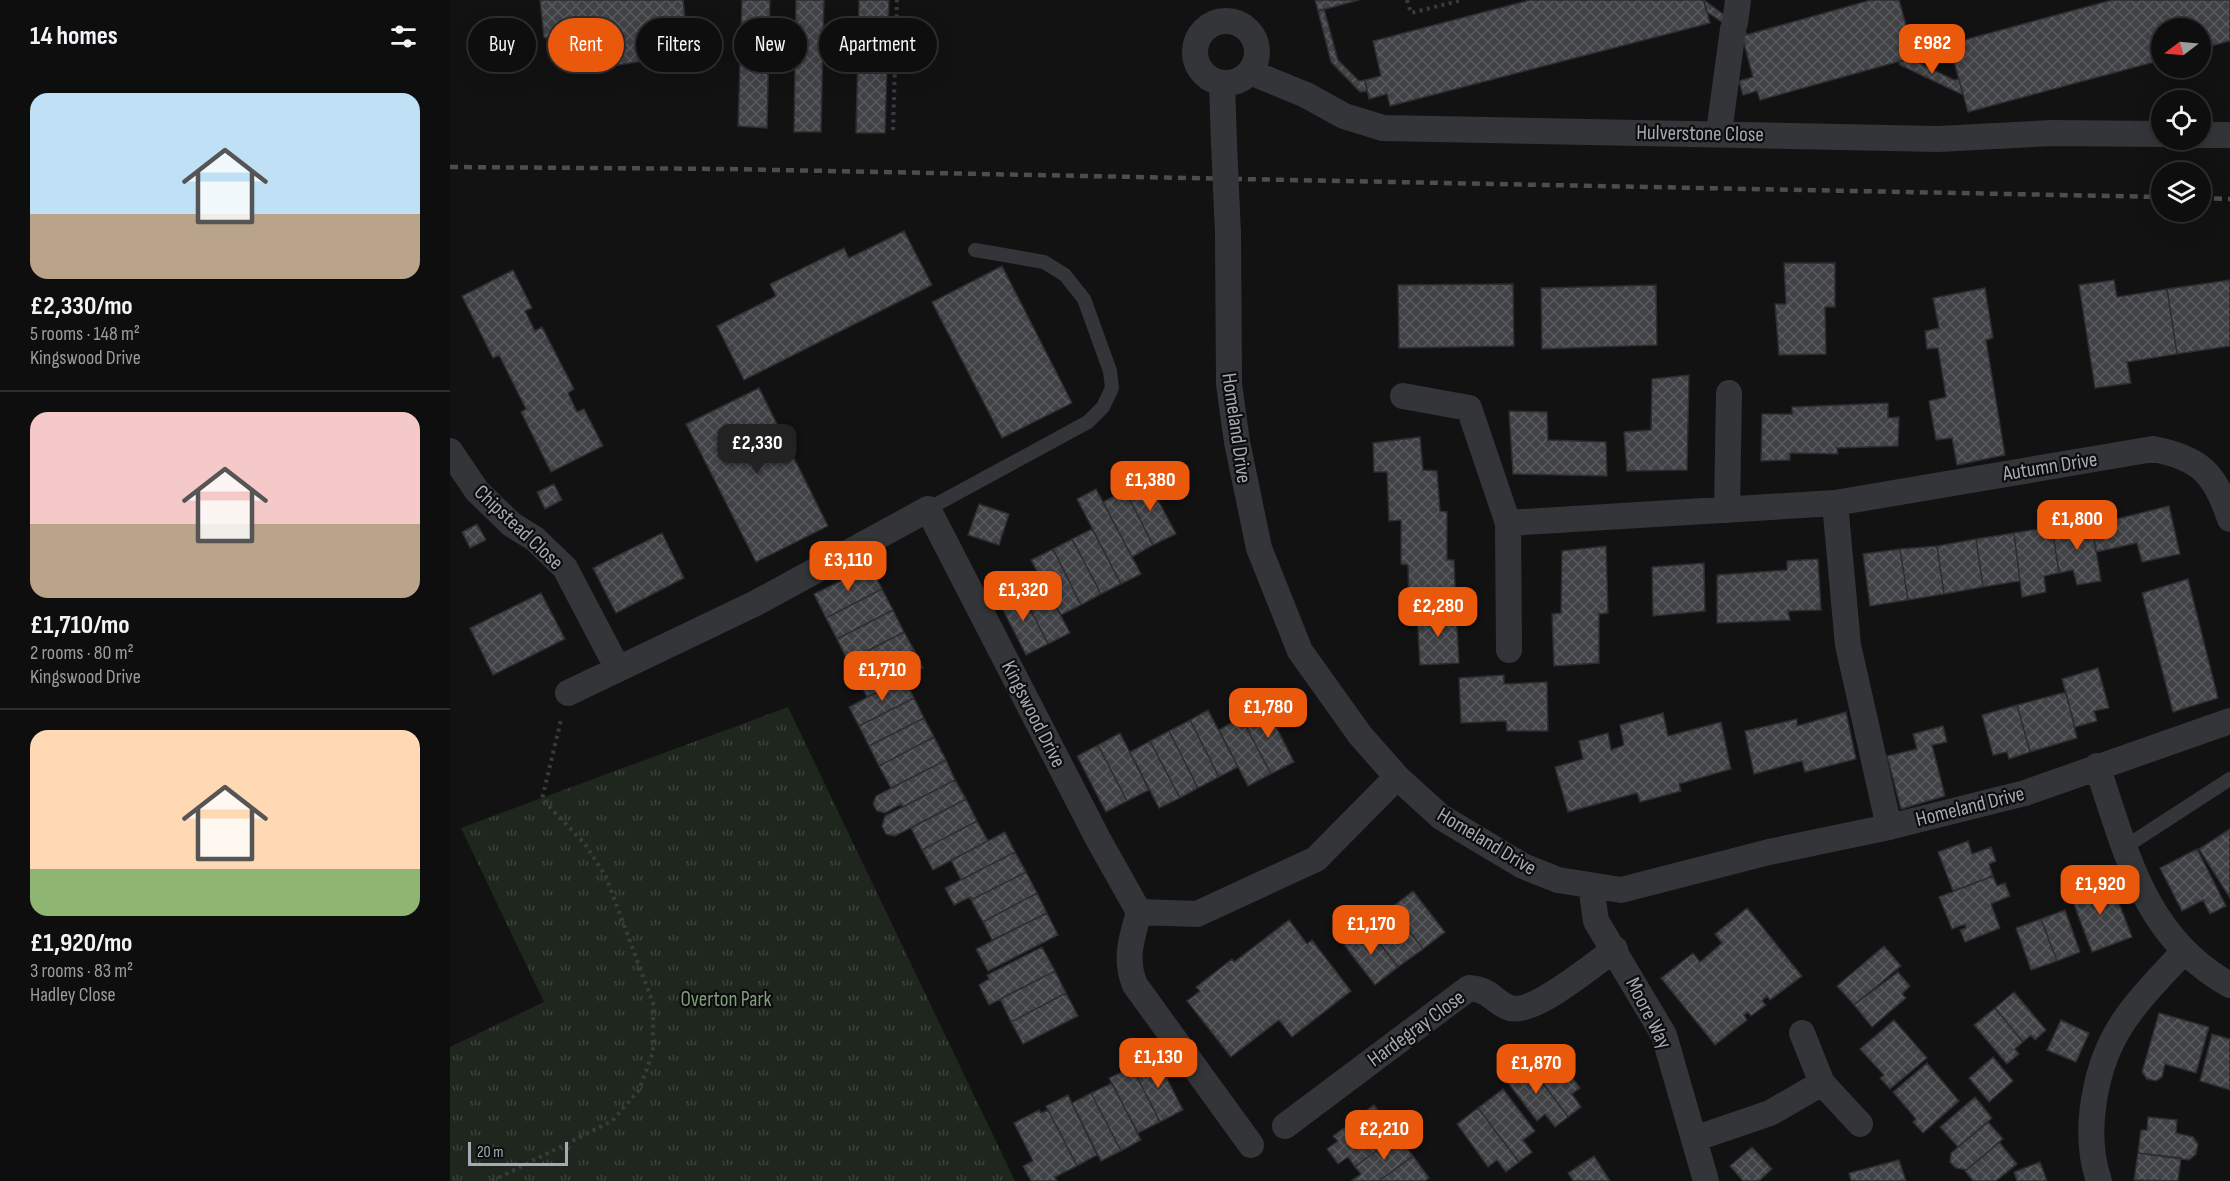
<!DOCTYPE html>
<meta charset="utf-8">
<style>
body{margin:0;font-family:"Sofia Sans Condensed",sans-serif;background:#171717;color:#f1f3f6;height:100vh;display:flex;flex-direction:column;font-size:22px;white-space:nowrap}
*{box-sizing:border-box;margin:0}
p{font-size:20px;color:#9b9c9e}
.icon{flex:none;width:33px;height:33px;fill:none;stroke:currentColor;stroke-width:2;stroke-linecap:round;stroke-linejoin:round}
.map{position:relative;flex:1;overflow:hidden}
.details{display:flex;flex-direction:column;background:#0e0e0e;width:450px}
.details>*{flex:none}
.hud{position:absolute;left:18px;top:18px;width:570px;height:54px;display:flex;gap:12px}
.needle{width:39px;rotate:254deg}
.tools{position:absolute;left:1701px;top:18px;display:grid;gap:12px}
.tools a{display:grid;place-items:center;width:60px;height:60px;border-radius:50%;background:#0e0e0e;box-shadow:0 6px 24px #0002,0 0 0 2px #2e2e2e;font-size:30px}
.scale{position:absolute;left:18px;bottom:15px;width:100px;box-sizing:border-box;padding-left:6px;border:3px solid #a4abb3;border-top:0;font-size:16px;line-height:21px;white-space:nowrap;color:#a4abb3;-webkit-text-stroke:4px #0d0d0e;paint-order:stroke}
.price{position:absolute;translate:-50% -51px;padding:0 14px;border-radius:12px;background:#ea580c;color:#fff;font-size:20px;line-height:39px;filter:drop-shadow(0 2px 3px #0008)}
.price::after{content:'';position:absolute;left:50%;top:36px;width:18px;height:14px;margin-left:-9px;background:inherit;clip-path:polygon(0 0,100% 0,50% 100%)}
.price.current{background:#222;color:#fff}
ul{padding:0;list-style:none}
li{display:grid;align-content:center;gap:12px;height:318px;padding:0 30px}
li+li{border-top:2px solid #2e2e2e}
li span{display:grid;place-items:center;height:186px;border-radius:18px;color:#555}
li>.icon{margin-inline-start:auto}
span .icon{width:108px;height:108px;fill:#fffc;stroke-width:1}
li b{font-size:26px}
h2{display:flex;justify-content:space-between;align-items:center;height:72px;padding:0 30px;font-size:26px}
.chip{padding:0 21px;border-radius:27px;background:#0e0e0e;box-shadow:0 6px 24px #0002,0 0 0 2px #2e2e2e;font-size:21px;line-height:54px}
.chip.current{background:#ea580c;color:#fff}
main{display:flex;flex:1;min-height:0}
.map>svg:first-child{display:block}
.park{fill:url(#park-tufts)}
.building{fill:url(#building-cross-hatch);stroke:#2c2d2f;stroke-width:1.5}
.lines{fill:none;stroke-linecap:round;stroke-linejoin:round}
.path{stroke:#393c3f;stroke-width:4;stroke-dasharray:3 4.5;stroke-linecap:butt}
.lane{stroke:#333538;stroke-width:14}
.street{stroke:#333538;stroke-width:26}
.rail{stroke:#4a4d51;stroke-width:4.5;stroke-dasharray:8 6;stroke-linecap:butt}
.street-bridge{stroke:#333538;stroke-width:26}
.labels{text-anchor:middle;stroke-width:4.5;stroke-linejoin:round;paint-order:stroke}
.street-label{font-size:21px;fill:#a4abb3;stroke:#0d0d0e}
.park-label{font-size:21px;fill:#7f9e7c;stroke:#0d0d0e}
</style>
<main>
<section class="details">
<h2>14 homes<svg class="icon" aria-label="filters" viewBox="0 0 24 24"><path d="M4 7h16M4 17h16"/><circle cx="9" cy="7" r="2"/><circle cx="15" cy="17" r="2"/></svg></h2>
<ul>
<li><span style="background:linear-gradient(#bfe0f5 65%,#b9a48a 0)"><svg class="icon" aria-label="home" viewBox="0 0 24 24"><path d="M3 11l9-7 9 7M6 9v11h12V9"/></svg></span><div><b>£2,330/mo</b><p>5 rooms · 148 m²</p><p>Kingswood Drive</p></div></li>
<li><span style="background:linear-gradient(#f6c9c9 60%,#b9a48a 0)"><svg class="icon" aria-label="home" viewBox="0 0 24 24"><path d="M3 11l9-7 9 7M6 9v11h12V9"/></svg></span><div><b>£1,710/mo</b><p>2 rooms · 80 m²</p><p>Kingswood Drive</p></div></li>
<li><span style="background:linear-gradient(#ffd9b3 75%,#8fb573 0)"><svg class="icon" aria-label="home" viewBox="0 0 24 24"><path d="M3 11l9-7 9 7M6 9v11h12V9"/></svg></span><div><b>£1,920/mo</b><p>3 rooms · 83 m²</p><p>Hadley Close</p></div></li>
</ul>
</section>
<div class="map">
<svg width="1780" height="1181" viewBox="0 0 1780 1181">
<defs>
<pattern id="park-tufts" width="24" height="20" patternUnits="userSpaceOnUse" patternTransform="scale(1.5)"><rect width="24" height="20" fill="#1f261e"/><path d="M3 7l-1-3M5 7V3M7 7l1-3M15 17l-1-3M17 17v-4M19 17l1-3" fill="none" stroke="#3d433c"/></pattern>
<pattern id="building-cross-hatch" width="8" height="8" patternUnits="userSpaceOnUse" patternTransform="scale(1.5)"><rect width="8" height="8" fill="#414246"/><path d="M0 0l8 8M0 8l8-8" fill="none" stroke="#595b5e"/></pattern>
</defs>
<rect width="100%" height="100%" fill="#121213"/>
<path class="park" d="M338,707L565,1181H0V1047L94,1002L11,828Z"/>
<path class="building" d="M90,0H233L238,44L193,50L194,61L155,67L149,24L140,26V31L94,38Z
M292,0H320L317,128L288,126Z
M346,0H374L371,132H344Z
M409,0H439L435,133H406Z
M865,0H909L868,11Z
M1080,0H1254L1260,23L940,106L937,94L919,99L915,80L931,76L923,41Z
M1254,0L1285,23L1297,34L1292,36L1256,11Z
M1421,0H1449L1465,57L1310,100L1307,91L1293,95L1289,81L1303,77L1292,36Z
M1662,0H1780V41L1750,49V28H1712V60L1518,112L1499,44Z
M874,9L888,60L909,81L915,80L917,91L910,92L881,62L868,11Z
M1465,57L1467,62L1504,80L1509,79L1513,95L1450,65L1449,62Z
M454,231L482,285L294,380L267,326L326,296L320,284L394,248L399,258Z
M1334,263H1385V307H1375L1376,354L1329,355L1325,304H1336Z
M552,266L622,403L552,438L482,302Z
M63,270L82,308L75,311L85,331L92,327L124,389L118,393L127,412L134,409L153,446L101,472L71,412L76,409L49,355L43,358L12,296Z
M1664,280L1667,297L1717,289L1727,354L1677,362L1681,383L1645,388L1629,285Z
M1780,280V346L1727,354L1717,289Z
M1063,284L1064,346L949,348L948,285Z
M1206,285L1207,345L1092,349L1091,288Z
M1535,288L1543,338L1536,340L1555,455L1507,465L1502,438L1486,440L1479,401L1496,397L1488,348L1477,349L1475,331L1489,328L1483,298Z
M1239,375L1237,470L1177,471L1174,432L1201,430L1202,379Z
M309,388L378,526L306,562L236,424Z
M1438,403V418L1449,417L1448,446L1387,448L1388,454L1340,453V460L1311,461L1312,414H1342V407Z
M1059,411L1097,412L1098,440L1156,442L1157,476L1063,474Z
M970,437L973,470L987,471L990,511L997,512V560H1004L1006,611L959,614L958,565L951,564V520L939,521L937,472H924L923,443Z
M697,479L726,534L703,545L675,490Z
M104,484L112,500L95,509L87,492Z
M646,489L691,574L671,584L627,499Z
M675,490L703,545L682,557L653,502Z
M529,504L559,514L549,545L518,535Z
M1719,506L1730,554L1692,562L1687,543L1646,552L1642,525Z
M1641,519L1651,581L1627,585L1623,570L1609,573L1602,527Z
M27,524L36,540L20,548L12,532Z
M1602,527L1609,573L1594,576L1596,592L1572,597L1564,533Z
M642,529L671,584L651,594L622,539Z
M212,533L234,578L166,613L143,568Z
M1564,533L1570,581L1533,587L1526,539Z
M622,539L651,594L631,605L603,549Z
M1526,539L1533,587L1494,594L1487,546Z
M1156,546L1158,613L1149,614V663L1104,666L1102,614L1111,613L1112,551Z
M1487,546L1494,594L1458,600L1450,549Z
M603,549L631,605L611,615L581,560Z
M1450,549L1458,600L1420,606L1413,554Z
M1368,559L1371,610L1338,611L1340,620L1267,623V575L1337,570V561Z
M1254,563L1255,611L1203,616L1202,567Z
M420,566L432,589L376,618L364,594Z
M591,578L620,633L598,644L570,589Z
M1738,579L1768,698L1723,712L1692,593Z
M432,589L443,610L387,639L376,618Z
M570,589L598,644L576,655L548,600Z
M91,593L115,639L43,675L20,628Z
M443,610L454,632L398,661L387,639Z
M1006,611L1009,663L970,665L967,613Z
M454,632L464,650L407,678L398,661Z
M464,650L473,668L417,697L407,678Z
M1648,668L1659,708L1644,711L1647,721L1625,727L1612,679Z
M1054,675V684L1097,682L1098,731H1057L1056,721L1011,723L1009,678Z
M454,678L464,698L409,726L399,707Z
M1616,692L1627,738L1580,752L1567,705Z
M464,698L474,718L419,746L409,726Z
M815,705L844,762L821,774L791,717Z
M1567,705L1580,752L1559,759L1557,752L1543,755L1532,715Z
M758,710L788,767L769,777L740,720Z
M1396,712L1406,759L1355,772L1352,761L1304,774L1295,731L1347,719V726Z
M1213,713L1218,736L1271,722L1281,769L1229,784L1231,791L1190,802L1187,793L1118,812L1105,767L1133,759L1129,741L1158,733L1161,750L1174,745L1170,725Z
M791,717L821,774L798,786L769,730Z
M474,718L484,737L429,766L419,746Z
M740,720L769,777L748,788L719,731Z
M1493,726L1497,742L1482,745L1495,796L1451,809L1437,756L1467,749L1463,734Z
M719,731L748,788L730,798L700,741Z
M670,733L699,790L677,801L648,745Z
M484,737L496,760L441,788L429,766Z
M700,741L730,798L709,808L680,752Z
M648,745L677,801L656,812L627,756Z
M496,760L505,780L453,807L451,804L435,813L427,811L423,804L426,796Z
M505,780L516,799L445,836L436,834L432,826L435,816Z
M516,799L527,821L472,850L461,828Z
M527,821L538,841L483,870L472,850Z
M1780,829V898L1749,849Z
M555,832L565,852L511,880L501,860Z
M1518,841L1522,854L1541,847L1546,861L1539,864L1543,876L1503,891L1488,852Z
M1747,849L1776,906L1760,914L1753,900L1732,911L1710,868Z
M565,852L576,872L521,900L520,897L504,905L495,888Z
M576,872L587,893L533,922L521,900Z
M1543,876L1547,886L1555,883L1560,896L1541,904L1550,928L1515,942L1510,930L1516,928L1515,924L1502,929L1489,897Z
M1645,878L1651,895L1664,890L1682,937L1642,952L1620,894L1633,889L1631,884Z
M963,891L995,932L973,949L941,908Z
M587,893L597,913L542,940L533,922Z
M941,908L973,949L948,967L917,927Z
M1297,908L1352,976L1320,1000L1317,996L1312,1001L1316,1005L1301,1016L1298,1012L1294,1015L1297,1020L1265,1045L1211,978L1243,953L1250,962L1272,943L1265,934Z
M1615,910L1630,952L1607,961L1591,919Z
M597,913L608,935L538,971L526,949Z
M1591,919L1607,961L1581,970L1566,928Z
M839,920L857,944L862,940L901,991L842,1037L829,1020L781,1057L737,1001L750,991L746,987L782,959L784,962Z
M917,927L948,967L925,985L894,945Z
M1434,946L1451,966L1404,1005L1387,986Z
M592,947L605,971L539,1005L529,985L539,979L537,975Z
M605,971L616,993L561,1022L550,999Z
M1448,972L1460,986L1452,994L1456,998L1422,1027L1404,1005Z
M1564,992L1596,1030L1585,1040L1581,1035L1573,1042L1545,1008Z
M616,993L628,1016L573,1044L561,1022Z
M1545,1008L1573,1042L1565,1049L1569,1054L1557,1064L1524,1025Z
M1709,1013L1759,1027L1746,1073L1715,1064L1712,1077L1706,1081L1697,1079L1692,1072Z
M1444,1020L1477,1058L1440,1089L1430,1078L1434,1075L1410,1049Z
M1611,1020L1639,1033L1626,1062L1597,1050Z
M1762,1034L1780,1039V1090L1750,1081Z
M1099,1046L1130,1088L1122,1094L1131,1107L1118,1117L1077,1062Z
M705,1055L733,1110L710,1122L682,1067Z
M1543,1057L1563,1081L1539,1102L1519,1078Z
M1077,1062L1118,1117L1105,1127L1095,1114L1087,1121L1055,1079Z
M1477,1063L1509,1101L1473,1133L1463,1122L1466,1119L1443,1092Z
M682,1067L710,1122L688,1133L659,1078Z
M662,1083L691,1140L671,1151L641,1093Z
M1053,1089L1085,1131L1073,1140L1082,1152L1069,1162L1028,1108Z
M641,1093L671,1151L651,1161L622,1103Z
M618,1095L647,1155L627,1166L596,1106Z
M1525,1097L1542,1118L1508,1147L1490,1127Z
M924,1105L947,1135L905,1167L898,1157L888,1164L877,1149L888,1141L883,1136Z
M1028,1108L1069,1162L1056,1172L1047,1160L1038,1167L1007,1124Z
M589,1110L591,1113L598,1110L627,1166L605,1177L607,1181H581L573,1166L583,1161L564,1123Z
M1698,1117L1727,1120L1726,1133L1743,1137L1748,1144L1746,1154L1739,1160L1688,1153L1691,1130H1697Z
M1538,1122L1553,1139L1517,1170L1506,1168L1500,1162L1501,1153Z
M947,1135L963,1156L929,1181H901L911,1174L905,1167Z
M1549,1142L1567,1164L1546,1181H1523L1515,1171Z
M1302,1147L1322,1169L1309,1181H1293L1280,1166Z
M1688,1153L1731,1158L1728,1181L1684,1180Z
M963,1156L979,1178L975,1181H929Z
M1144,1156L1160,1181H1123L1118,1173Z
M1449,1160L1456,1181H1401L1399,1173Z
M1590,1162L1597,1181H1567L1564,1172Z"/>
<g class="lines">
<path class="path" d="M957,0L961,13L1012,0
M443,130L447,0
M42,1181L162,1121L189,1090L203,1052V1003L156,877L135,844L92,799L111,720"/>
<path class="lane" d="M478,509L638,422L653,407L662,388L660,371L634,299L615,275L594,262L525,250
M1675,847L1780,779"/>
<path class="street" d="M745 52a31 31 0 1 1 62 0a31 31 0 1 1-62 0Z
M1285,23L1288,0
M800,72L856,95L894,116L933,128L1488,139L1602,133L1712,134
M772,83L774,143
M1269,132L1283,29
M1750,135H1780
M778,234L779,384L787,442L809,548L850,651L910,735L947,777L991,817L1073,866L1108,880L1171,890L1319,852L1439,827L1575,793L1780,721
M953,396L1019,408L1058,523L1385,503L1703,449C1750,458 1765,473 1780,519
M0,451L27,491L61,524L85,539L115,568L168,669
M1385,503L1398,645L1439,827
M1277,510L1279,393
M1058,523L1059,650
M118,693L306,603L478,509L648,839L689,912L747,914L866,859L947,777
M1647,766C1676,851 1694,938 1780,985
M1141,886L1146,921L1214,1035L1256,1181
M689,912C682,937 674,959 685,985L801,1145
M1352,1033L1372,1083L1410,1124
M835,1126L1019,988C1042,990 1043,1002 1060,1008C1084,1015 1145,963 1165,949
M1244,1139L1320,1113L1372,1083
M1649,1181C1632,1132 1645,1063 1674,1021C1690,996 1714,974 1734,951"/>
<path class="rail" d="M0,167L277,169L1712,197
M1750,198L1780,199"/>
<path class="street-bridge" d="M774,143L778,234"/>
</g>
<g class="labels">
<g class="street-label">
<text transform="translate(1250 133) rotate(1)" y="7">Hulverstone Close</text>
<text transform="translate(787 428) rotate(82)" y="7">Homeland Drive</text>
<text transform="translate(1600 466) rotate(-9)" y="7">Autumn Drive</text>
<text transform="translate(69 527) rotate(43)" y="7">Chipstead Close</text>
<text transform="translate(584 714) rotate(63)" y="7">Kingswood Drive</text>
<text transform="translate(1520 806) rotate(-14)" y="7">Homeland Drive</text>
<text transform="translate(1037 841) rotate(31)" y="7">Homeland Drive</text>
<text transform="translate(1199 1013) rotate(63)" y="7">Moore Way</text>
<text transform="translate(966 1028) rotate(-36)" y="7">Hardegray Close</text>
</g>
<g class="park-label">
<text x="276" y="1006">Overton Park</text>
</g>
</g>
</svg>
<div class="tools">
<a><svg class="needle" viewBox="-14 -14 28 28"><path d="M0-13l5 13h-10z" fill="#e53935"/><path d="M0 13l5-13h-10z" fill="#9b9c9e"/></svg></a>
<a><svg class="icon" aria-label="locate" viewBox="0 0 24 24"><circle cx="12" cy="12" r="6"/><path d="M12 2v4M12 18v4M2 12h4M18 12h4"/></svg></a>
<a><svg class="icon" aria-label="layers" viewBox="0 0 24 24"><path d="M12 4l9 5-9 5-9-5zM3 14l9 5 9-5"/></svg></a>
</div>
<div class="scale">20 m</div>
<b class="price" style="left:1482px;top:75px">£982</b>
<b class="price current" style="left:307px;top:475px">£2,330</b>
<b class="price" style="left:700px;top:512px">£1,380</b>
<b class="price" style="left:1627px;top:551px">£1,800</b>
<b class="price" style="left:398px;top:592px">£3,110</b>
<b class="price" style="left:573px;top:622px">£1,320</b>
<b class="price" style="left:988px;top:638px">£2,280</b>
<b class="price" style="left:432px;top:702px">£1,710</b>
<b class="price" style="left:818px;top:739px">£1,780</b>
<b class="price" style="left:1650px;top:916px">£1,920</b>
<b class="price" style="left:921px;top:956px">£1,170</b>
<b class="price" style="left:708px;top:1089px">£1,130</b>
<b class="price" style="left:1086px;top:1095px">£1,870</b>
<b class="price" style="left:934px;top:1161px">£2,210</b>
<div class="hud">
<a class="chip">Buy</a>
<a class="chip current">Rent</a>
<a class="chip">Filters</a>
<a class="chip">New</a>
<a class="chip">Apartment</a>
</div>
</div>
</main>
